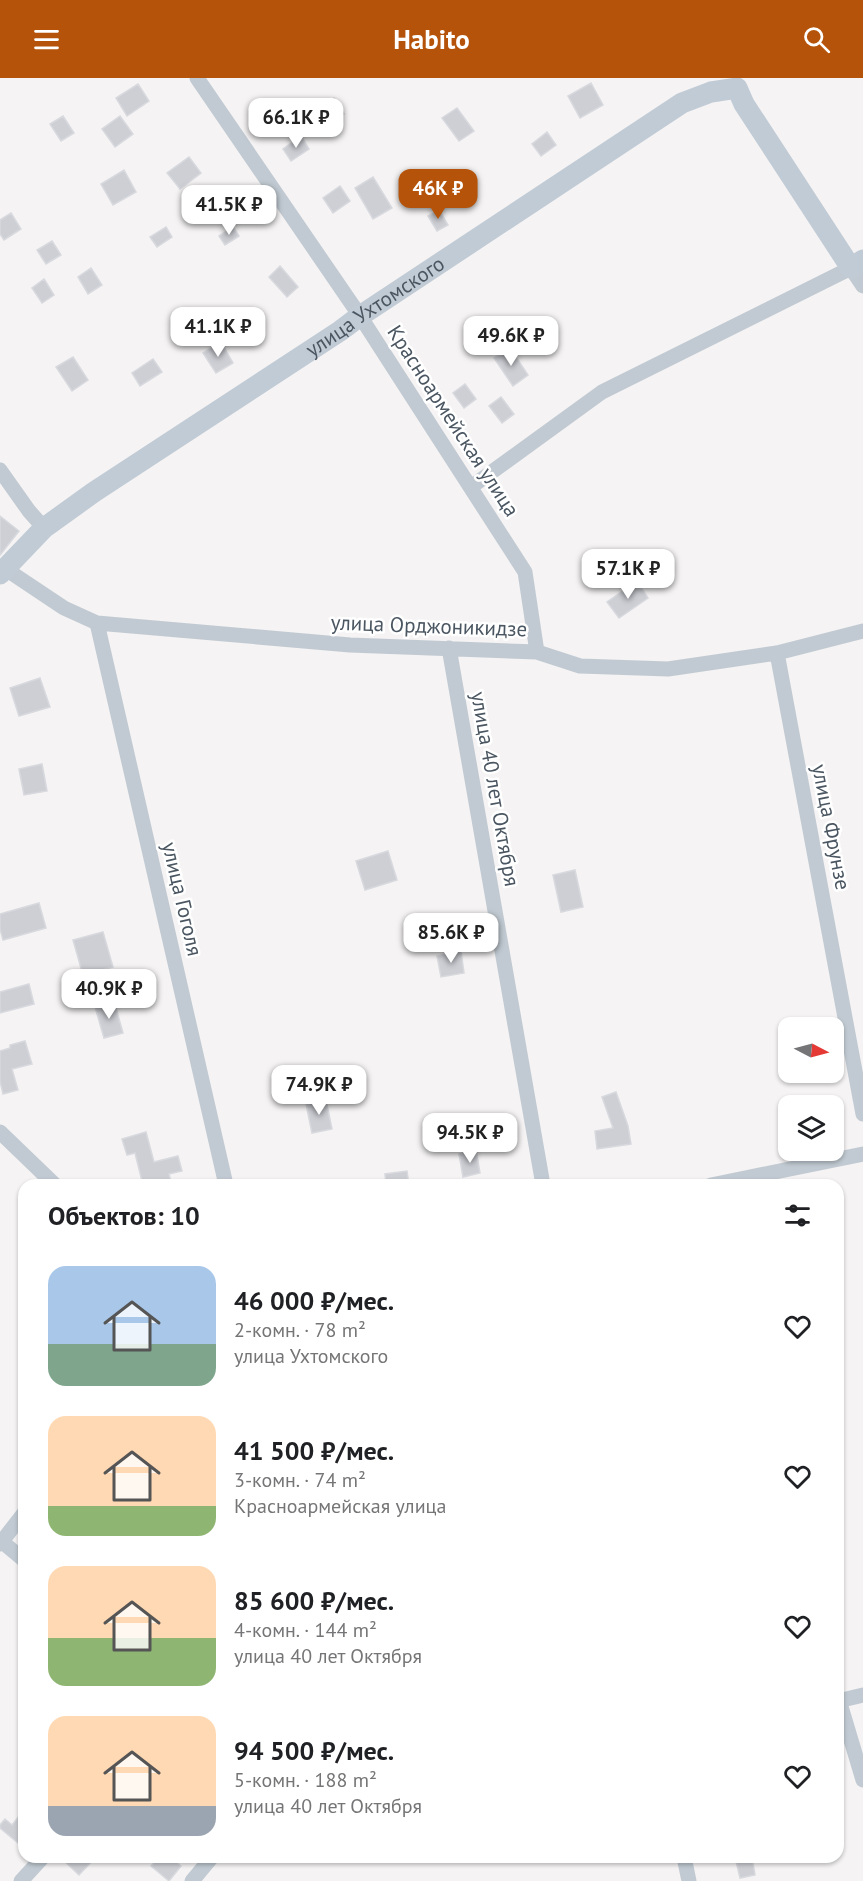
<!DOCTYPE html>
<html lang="ru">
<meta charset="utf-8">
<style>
body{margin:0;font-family:"PT Sans",sans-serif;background:#f6f6f6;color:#202124;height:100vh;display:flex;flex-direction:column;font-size:22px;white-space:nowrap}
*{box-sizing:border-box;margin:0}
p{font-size:20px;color:#757577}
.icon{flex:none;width:33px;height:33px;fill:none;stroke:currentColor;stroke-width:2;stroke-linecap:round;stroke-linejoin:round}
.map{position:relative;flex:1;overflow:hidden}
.panel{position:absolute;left:18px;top:1101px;width:826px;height:684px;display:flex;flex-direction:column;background:#fff;border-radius:18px;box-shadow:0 2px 4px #0004}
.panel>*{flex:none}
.needle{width:39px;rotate:96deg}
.controls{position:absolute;left:778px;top:939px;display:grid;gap:12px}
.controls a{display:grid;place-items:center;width:66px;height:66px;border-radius:12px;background:#fff;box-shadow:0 2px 4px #0004;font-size:30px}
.price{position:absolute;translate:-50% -51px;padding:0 14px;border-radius:12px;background:#fff;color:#222;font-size:20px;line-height:39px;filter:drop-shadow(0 2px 3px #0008)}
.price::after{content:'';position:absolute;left:50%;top:36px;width:18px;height:14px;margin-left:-9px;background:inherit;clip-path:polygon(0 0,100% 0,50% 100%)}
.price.on{background:#b45309;color:#fff}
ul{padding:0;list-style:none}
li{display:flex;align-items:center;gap:18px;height:150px;padding:0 30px}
li span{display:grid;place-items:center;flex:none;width:168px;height:120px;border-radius:18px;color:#555}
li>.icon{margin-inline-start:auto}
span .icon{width:72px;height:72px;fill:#fffc;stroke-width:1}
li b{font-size:26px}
h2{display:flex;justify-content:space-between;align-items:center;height:72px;padding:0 30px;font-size:26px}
header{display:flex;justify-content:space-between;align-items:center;height:78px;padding:0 30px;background:#b45309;color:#fff;font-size:27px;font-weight:700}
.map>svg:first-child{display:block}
.building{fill:#cdcfd5;stroke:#d7d9de;stroke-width:1.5}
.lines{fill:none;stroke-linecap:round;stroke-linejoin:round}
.street{stroke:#c1cad2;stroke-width:15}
.secondary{stroke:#c1cbd6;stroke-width:21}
.labels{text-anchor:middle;stroke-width:5;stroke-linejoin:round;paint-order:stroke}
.street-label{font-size:21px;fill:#4a5661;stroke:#fff}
</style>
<header><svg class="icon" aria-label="menu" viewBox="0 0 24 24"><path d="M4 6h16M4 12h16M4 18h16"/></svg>Habito<svg class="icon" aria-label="search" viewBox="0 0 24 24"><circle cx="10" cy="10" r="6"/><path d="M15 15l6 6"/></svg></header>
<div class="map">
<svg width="863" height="1803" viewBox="0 0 863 1803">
<rect width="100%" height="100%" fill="#f5f3f3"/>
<path class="building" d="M591,5L603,27L580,40L568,18Z
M138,6L149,23L127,38L116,20Z
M334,20L344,36L322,50L312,34Z
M457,30L474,53L459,63L442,40Z
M63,38L74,55L61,63L50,46Z
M120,38L133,56L115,69L102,51Z
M547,54L556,67L541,78L532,66Z
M301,58L309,71L291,83L283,71Z
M189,79L201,95L180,111L167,95Z
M124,92L136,114L113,127L101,106Z
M373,99L392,130L373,141L355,110Z
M340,108L350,123L333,135L323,120Z
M439,132L448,147L437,153L428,138Z
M11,135L21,151L4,162L0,156V142Z
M166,149L172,159L157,169L150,159Z
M233,149L239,158L225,167L219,158Z
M52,163L61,177L46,186L37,172Z
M280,188L298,209L287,219L269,199Z
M91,190L102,207L88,216L78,199Z
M44,201L54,217L42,225L32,210Z
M221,264L233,285L216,295L203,275Z
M510,270L528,297L513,308L494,280Z
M73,279L88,302L72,313L56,289Z
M153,281L162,294L140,308L132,295Z
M465,306L476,321L464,330L453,315Z
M501,319L514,336L502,345L489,328Z
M0,438L19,453L0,477Z
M637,503L648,520L619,540L607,524Z
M40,600L50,629L19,638L10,610Z
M42,686L47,713L24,717L19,691Z
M388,773L397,802L365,812L356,783Z
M575,792L583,829L561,834L553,797Z
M39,825L46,850L3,862L0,851V836Z
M103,854L113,889L83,897L73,862Z
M461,873L464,895L441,899L437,878Z
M29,906L34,926L0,935V914Z
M114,923L123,955L104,960L95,929Z
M25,963L32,986L12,991L18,1012L3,1016L0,1003V973L10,970V967Z
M616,1014L628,1048L631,1066L597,1071L595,1053L613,1050L602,1019Z
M326,1022L332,1051L312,1055L306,1026Z
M146,1054L154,1084L178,1078L182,1093L169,1096L171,1104L160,1107H143L135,1075L127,1077L122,1061Z
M476,1072L480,1095L463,1099L459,1076Z
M407,1093L409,1107H386L385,1096Z
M24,1732V1770L0,1750V1747L5,1741L12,1747Z
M60,1779H96L79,1797Z
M159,1779H171L181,1788L169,1803L151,1788Z
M735,1779H752L755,1797L740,1800Z"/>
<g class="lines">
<path class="street" d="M197,0L360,238L525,494L537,574
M0,392L29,433L44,450
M471,409L602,314L851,190L863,208
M4,490L64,530L97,545L350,567L537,574L580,588L668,591L777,575L863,553
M97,545L226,1107
M449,570L543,1107
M777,575L863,1036
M0,1054L55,1107
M711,1107L863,1076
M0,1462L24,1482
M0,1466L24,1435
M839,1622L863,1702
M838,1623L863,1617
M684,1779L689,1803
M21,1803L43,1779
M192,1803L212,1779"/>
<path class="secondary" id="s1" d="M0,496L44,450L94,414L340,253L360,238L682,25L711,14L737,10L744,26L851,190L863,182"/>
</g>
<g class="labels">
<g class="street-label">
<text dy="7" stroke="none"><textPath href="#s1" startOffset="462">улица Ухтомского</textPath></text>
<text transform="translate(453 343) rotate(57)" y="7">Красноармейская улица</text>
<text transform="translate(429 548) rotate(2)" y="7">улица Орджоникидзе</text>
<text transform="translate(495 711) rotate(80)" y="7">улица 40 лет Октября</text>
<text transform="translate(831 749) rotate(79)" y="7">улица Фрунзе</text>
<text transform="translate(182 821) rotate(77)" y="7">улица Гоголя</text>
</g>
</g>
</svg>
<div class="controls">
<a><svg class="needle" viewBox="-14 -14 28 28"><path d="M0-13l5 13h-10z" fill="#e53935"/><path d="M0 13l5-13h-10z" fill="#757577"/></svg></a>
<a><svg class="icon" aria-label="layers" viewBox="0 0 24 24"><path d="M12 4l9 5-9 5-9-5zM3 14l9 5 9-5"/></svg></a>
</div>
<b class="price" style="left:296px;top:71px">66.1K ₽</b>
<b class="price on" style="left:438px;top:142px">46K ₽</b>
<b class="price" style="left:229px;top:158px">41.5K ₽</b>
<b class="price" style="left:218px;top:280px">41.1K ₽</b>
<b class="price" style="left:511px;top:289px">49.6K ₽</b>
<b class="price" style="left:628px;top:522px">57.1K ₽</b>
<b class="price" style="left:451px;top:886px">85.6K ₽</b>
<b class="price" style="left:109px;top:942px">40.9K ₽</b>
<b class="price" style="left:319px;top:1038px">74.9K ₽</b>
<b class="price" style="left:470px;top:1086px">94.5K ₽</b>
<section class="panel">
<h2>Объектов: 10<svg class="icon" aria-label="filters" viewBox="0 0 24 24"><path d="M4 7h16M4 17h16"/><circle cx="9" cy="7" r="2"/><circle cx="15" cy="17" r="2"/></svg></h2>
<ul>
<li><span style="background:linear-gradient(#a9c7e8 65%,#7fa58c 0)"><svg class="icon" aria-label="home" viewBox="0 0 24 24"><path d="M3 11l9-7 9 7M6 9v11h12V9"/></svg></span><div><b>46 000 ₽/мес.</b><p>2-комн. · 78 m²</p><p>улица Ухтомского</p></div><svg class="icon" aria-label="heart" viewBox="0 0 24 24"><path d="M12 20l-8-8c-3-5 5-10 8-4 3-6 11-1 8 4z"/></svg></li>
<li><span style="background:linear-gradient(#ffd9b3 75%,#8fb573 0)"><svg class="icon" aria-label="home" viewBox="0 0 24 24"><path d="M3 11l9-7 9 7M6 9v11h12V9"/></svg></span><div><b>41 500 ₽/мес.</b><p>3-комн. · 74 m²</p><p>Красноармейская улица</p></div><svg class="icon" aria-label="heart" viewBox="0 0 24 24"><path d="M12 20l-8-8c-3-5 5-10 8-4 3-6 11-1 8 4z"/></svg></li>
<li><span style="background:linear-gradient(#ffd9b3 60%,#8fb573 0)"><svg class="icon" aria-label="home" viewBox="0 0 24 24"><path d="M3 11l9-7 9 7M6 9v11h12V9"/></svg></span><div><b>85 600 ₽/мес.</b><p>4-комн. · 144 m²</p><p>улица 40 лет Октября</p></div><svg class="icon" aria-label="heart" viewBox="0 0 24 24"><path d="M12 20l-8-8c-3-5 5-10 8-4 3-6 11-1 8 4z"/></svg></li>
<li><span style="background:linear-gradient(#ffd9b3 75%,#9aa5b1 0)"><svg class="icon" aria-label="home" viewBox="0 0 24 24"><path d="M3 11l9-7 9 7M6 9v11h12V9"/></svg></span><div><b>94 500 ₽/мес.</b><p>5-комн. · 188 m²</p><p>улица 40 лет Октября</p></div><svg class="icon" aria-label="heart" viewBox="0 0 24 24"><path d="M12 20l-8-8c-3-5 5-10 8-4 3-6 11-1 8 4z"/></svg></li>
</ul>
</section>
</div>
